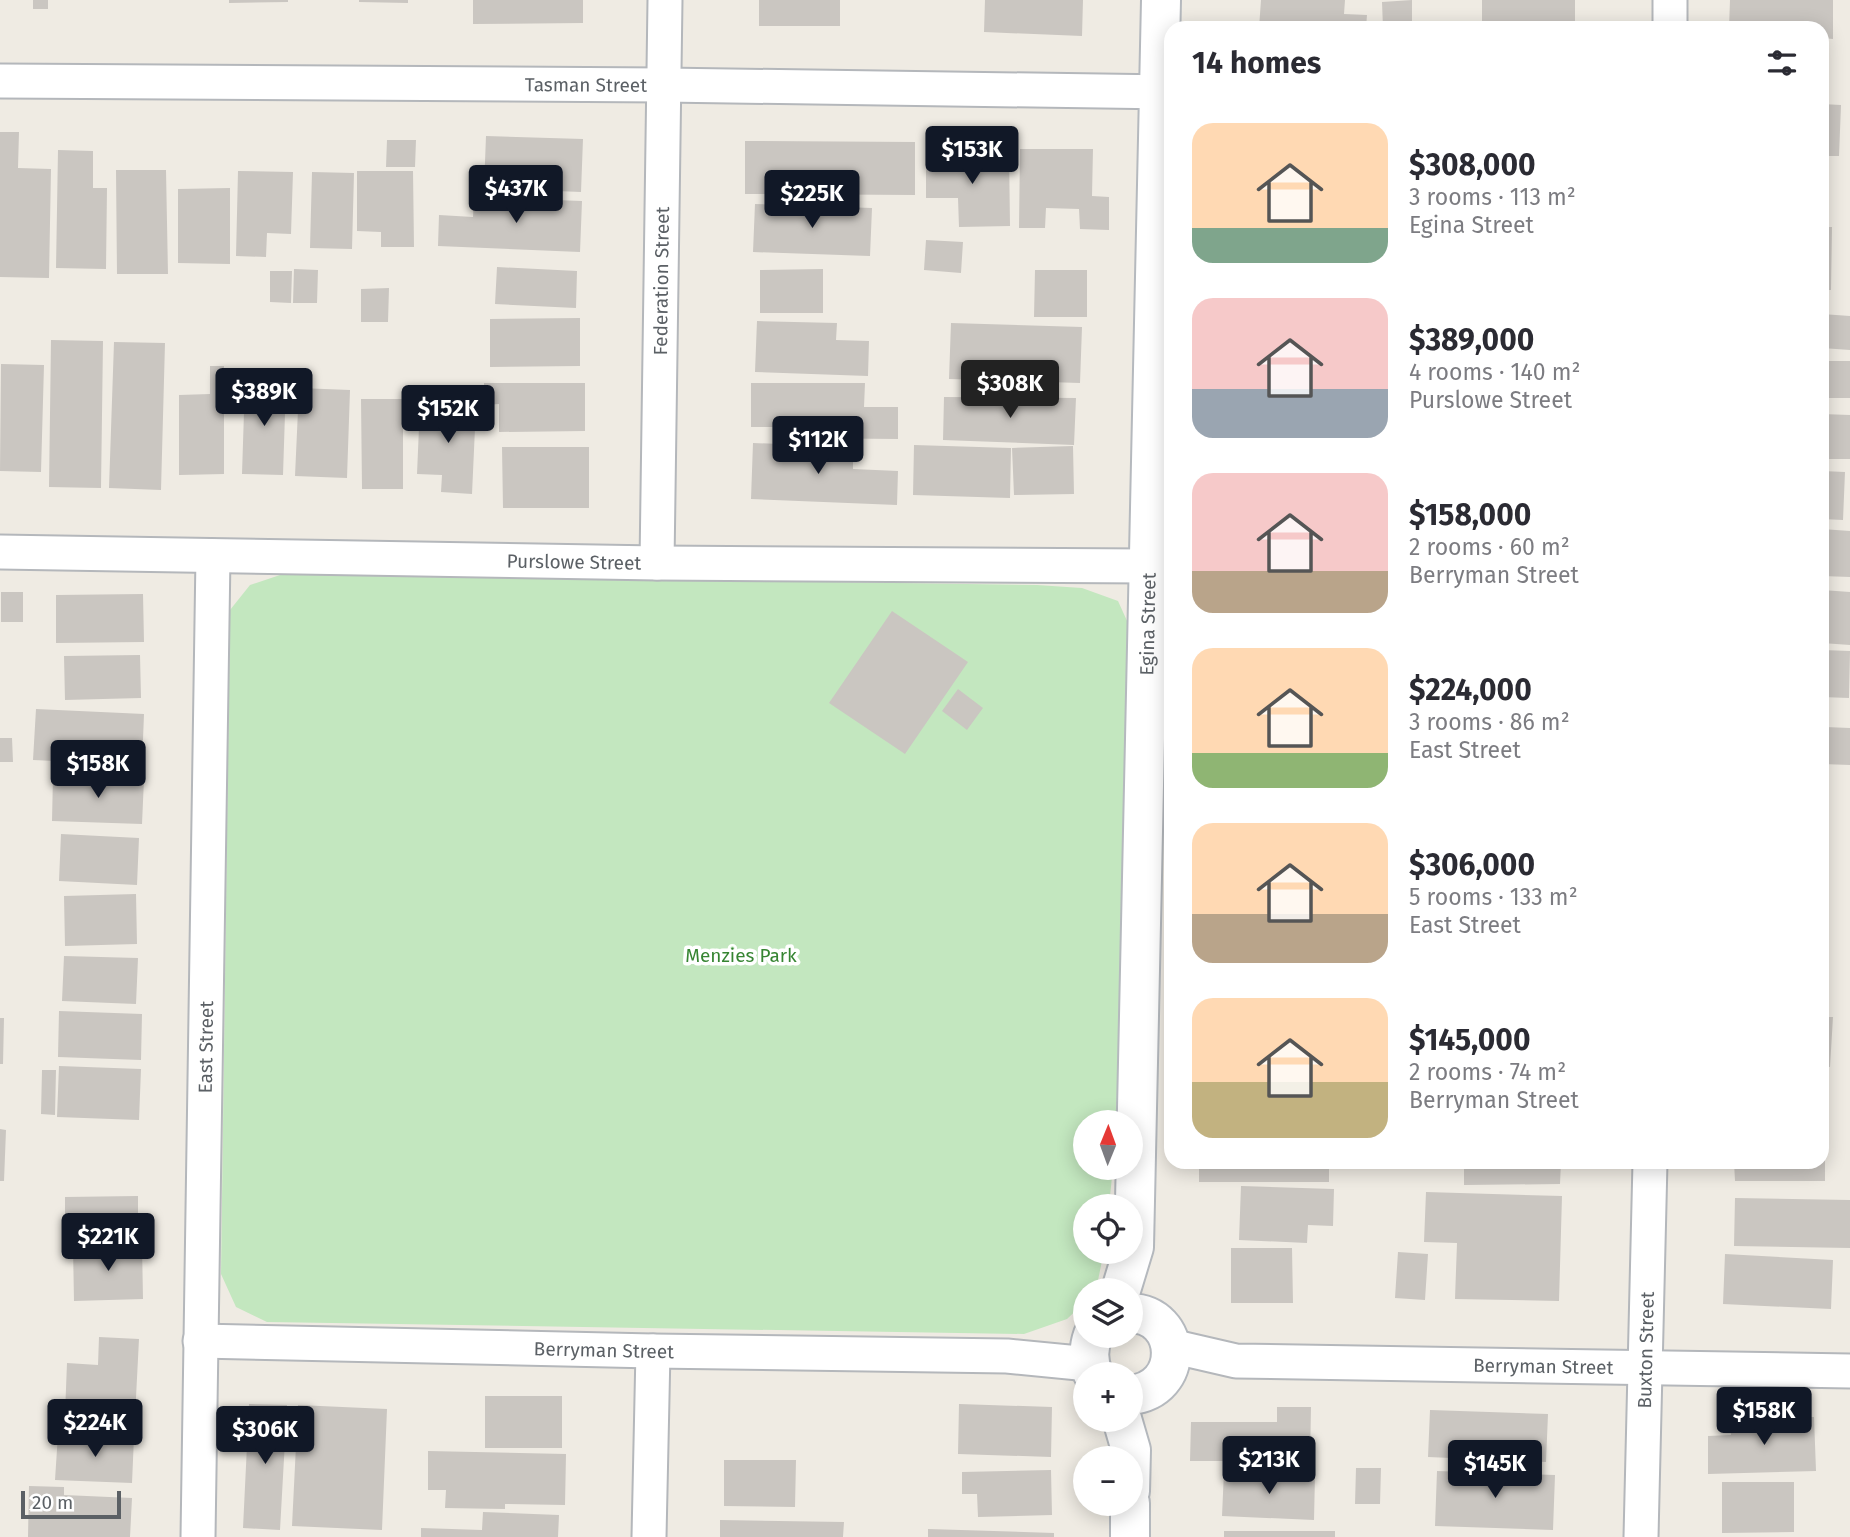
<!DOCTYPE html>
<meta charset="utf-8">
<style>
body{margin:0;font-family:"Fira Sans",sans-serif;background:#f2f2f3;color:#2b2b33;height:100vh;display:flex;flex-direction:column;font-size:26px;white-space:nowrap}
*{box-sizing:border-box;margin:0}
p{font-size:23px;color:#7c7c81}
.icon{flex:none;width:38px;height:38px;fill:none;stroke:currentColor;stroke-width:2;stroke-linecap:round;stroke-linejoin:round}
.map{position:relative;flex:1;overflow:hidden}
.drawer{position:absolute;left:1164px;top:21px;width:665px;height:1148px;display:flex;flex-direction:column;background:#fff;border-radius:21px;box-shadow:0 4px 18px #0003}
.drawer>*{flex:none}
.needle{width:46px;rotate:1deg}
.buttons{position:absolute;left:1073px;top:1110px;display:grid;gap:14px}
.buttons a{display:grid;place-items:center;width:70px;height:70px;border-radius:50%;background:#fff;box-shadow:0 4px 18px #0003;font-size:35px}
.scale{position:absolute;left:21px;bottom:18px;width:100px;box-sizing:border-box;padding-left:7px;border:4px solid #5b6065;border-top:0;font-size:19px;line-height:24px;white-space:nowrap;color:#5b6065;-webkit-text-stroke:5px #fff;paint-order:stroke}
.price{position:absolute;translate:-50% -60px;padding:0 16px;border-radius:7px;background:#111827;color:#fff;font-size:23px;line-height:46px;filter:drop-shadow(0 2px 4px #0008)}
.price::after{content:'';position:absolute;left:50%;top:42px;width:21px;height:16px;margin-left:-10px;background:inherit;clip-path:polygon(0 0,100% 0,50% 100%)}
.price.on{background:#222;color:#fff}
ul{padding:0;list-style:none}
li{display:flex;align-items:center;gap:21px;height:175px;padding:0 28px}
li span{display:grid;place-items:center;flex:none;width:196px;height:140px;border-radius:21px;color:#555}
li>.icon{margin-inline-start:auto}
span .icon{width:84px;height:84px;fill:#fffc;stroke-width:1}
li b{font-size:30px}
h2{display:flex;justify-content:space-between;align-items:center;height:84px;padding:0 28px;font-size:30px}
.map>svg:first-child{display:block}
.green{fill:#c3e7bf}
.building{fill:#cac6c1}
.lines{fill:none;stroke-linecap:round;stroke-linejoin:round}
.street-casing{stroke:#b4b7bb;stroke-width:37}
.secondary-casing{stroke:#b5b9be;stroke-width:42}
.street{stroke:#fff;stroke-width:33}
.secondary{stroke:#fff;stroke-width:38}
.labels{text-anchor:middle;stroke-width:7;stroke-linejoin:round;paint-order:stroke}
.street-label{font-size:19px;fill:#5b6065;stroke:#fff}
.park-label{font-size:19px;fill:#368532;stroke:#fff}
</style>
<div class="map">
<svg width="1850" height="1537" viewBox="0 0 1850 1537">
<rect width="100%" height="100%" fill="#efebe3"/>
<path class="green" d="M283,574L1037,585L1082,588L1118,601L1128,623L1122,1078L1117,1122H1085V1167H1113L1109,1206H1085V1251H1104L1096,1290H1085V1302L1067,1319L1024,1334L267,1322L236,1307L221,1274L230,610L250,585Z"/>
<path class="building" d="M33,0H48V9H33Z
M229,0H288V2L229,3Z
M359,0H408V3L359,2Z
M473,0H583V23L473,24Z
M759,0H840V26H759Z
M985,0H1083L1082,36L984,32Z
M1261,0H1345L1344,14L1367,15L1366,28H1259Z
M1412,0V28H1383L1382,2Z
M1482,0H1575V28H1482Z
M1730,0H1833V39L1822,38V28H1729Z
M1822,104L1841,105L1839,156H1822Z
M0,132H19L18,168L51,169L49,278L0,277Z
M486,136L583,139L581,192L484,188Z
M387,140H416L415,167H386Z
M745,141L915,142V195L745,194Z
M1020,149H1093L1092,196L1109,197V230L1080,229L1079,209L1046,208L1045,228H1019Z
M58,150L93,151V188H107L106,269L56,268Z
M1009,152L1010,226L959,227L958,198H926V153Z
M1822,165L1827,166L1825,215L1822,214Z
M116,170H166L168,274H117Z
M238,171L293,172L291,234L267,233L266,257L236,256Z
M357,171H413L414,247H381V232L357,231Z
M312,172L354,173L352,249L310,248Z
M230,188V264L178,263V189Z
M474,197L582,201L580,252L438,246L439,215L473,217Z
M755,204L872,208L870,256L753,252Z
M1822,227H1832L1831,290H1822Z
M926,240L963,242L961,273L924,270Z
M497,267L577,271L576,308L495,304Z
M294,269L318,270L317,303H293Z
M823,269V313H760V270Z
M1035,270H1087V317H1034Z
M270,271H292L291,303L270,302Z
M389,288L388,322H361V289Z
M1822,314L1850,316V350L1822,348Z
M580,318V366L490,367V319Z
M757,321L837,323L836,340L869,341L868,376L755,372Z
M951,323L1082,327L1080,383L949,379Z
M51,340L103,341L101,488L49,487Z
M114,342L165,343L161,490L109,488Z
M1822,361H1850V398H1822Z
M1,364L44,365L41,472L0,471Z
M210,366H224V474L179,475V395L210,394Z
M245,381L286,383L283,475L242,474Z
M484,383H585V431L499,432V404L484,405Z
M751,383H865L864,407H898V439L791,438V427H751Z
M299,388L350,390L347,478L295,476Z
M944,397L1076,398L1074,445L943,440Z
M361,399H403V489H362Z
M420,404L476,406L472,494L441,492L442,475L417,474Z
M1822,414L1850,415V459H1822Z
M753,443L853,447V469L898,471L897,505L751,499Z
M914,445L1011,448L1010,498L913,495Z
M1073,446L1074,494L1014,495L1012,448Z
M502,447H589V508H503Z
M1822,471L1845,472L1843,520L1822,519Z
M1822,529L1850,531V577L1822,576Z
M1822,590L1850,592V645L1822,643Z
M1,592H23V622H1Z
M143,594L144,642L56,643V595Z
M892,611L968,662L905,754L829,703Z
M1822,650L1850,651L1849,698L1822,697Z
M140,655L141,698L65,700L64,656Z
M958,689L983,708L967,730L942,711Z
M36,709L144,714L142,765L33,760Z
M1822,714H1825V727L1850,728V765L1822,764Z
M0,738H12L13,762H0Z
M53,776L144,779L142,824L52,821Z
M1828,826L1829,880H1822V827Z
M61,834L139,838L137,885L59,881Z
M136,894L137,944L65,946L64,896Z
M64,956L138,958L136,1004L62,1001Z
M59,1011L142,1014L141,1060L58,1057Z
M1822,1017H1833L1830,1067L1822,1066Z
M0,1018H4L3,1064H0Z
M59,1066L141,1069L139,1120L57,1117Z
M42,1070H56L55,1115L41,1114Z
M0,1129L6,1130L4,1181H0Z
M1822,1134H1825V1181H1735L1734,1162H1822Z
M1199,1162H1329V1182H1199Z
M1464,1162H1561L1560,1184L1464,1185Z
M1241,1186L1334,1189L1333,1226L1308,1225L1307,1243L1239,1240Z
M1426,1192L1562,1196L1559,1301L1455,1299L1457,1243L1424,1242Z
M138,1196V1241L65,1242V1197Z
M1735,1198L1850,1200V1248L1734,1246Z
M142,1245L143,1299L74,1301L73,1247Z
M1231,1248H1292L1293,1303H1231Z
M1398,1252L1428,1254L1425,1300L1395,1298Z
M1725,1254L1833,1260L1831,1309L1723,1304Z
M99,1337L139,1339L135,1417L65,1414L67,1363L98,1365Z
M485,1396H562V1448H485Z
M249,1404L287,1405L280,1530L243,1528Z
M959,1404L1052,1407L1051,1457L958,1454Z
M298,1405L387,1409L382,1530L292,1526Z
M1277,1407H1311L1310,1461H1190L1191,1422H1277Z
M1430,1410L1548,1414L1546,1462L1428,1457Z
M1814,1417L1816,1471L1708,1474V1436L1731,1435L1730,1419Z
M58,1434L134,1437L132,1483L55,1480Z
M428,1451L566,1454L565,1505L505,1504V1509L445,1508L446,1490H428Z
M724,1460H796L795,1507L724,1506Z
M1356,1468H1381L1380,1504H1355Z
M1051,1470L1052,1515L978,1517L977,1494H962V1472Z
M1224,1471L1315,1475L1314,1520L1222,1516Z
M1437,1471L1555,1475L1553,1530L1435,1526Z
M1722,1482H1794V1532L1722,1533Z
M29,1486L64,1487V1495L132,1498L130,1537H28Z
M483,1512L559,1515L558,1537H421V1528L482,1530Z
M720,1520L844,1522L843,1537H720Z
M928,1529L1054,1533V1537H928Z
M1224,1531H1335V1537H1224Z"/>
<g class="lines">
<defs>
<g id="street">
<path d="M1670,0V28"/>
<path id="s1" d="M0,81L664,85L1171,92"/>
<path id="s2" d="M0,552L657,563L1149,566"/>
<path id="s3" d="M657,563L665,0"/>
<path id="s4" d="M200,1341L653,1351L1007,1356L1089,1364"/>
<path id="s5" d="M1171,1346L1236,1361L1850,1371"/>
<path id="s6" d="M198,1537L213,556"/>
<path d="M649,1537L653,1351"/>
<path id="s7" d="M1641,1537L1650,1162"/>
</g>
<g id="secondary">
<path id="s8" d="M1121,1290L1134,1247L1161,0"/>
<path d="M1130,1313C1183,1314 1186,1390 1130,1395"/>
<path d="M1093,1335C1088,1349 1088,1360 1093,1374"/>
<path d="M1122,1419L1131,1450L1130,1491"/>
<path d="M1130,1537V1503"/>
</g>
</defs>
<use href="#street" class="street-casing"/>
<use href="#secondary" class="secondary-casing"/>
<use href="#street" class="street"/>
<use href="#secondary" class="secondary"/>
</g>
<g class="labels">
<g class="street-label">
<text dy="7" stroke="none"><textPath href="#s1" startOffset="586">Tasman Street</textPath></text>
<text dy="7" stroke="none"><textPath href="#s3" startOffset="282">Federation Street</textPath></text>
<text dy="7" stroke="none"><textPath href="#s2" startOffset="574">Purslowe Street</textPath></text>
<text dy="7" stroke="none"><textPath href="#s8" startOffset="668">Egina Street</textPath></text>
<text dy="7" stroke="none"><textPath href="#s6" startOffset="490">East Street</textPath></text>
<text dy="7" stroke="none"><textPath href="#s7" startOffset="187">Buxton Street</textPath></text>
<text dy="7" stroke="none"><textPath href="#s4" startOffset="404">Berryman Street</textPath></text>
<text dy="7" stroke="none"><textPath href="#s5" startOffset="374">Berryman Street</textPath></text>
</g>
<g class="park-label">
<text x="741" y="962">Menzies Park</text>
</g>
</g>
</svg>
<div class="buttons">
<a><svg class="needle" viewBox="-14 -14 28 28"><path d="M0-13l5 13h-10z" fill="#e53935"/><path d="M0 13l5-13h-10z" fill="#7c7c81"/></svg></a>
<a><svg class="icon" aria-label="locate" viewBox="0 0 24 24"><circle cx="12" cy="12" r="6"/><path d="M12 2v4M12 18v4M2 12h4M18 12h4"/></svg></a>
<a><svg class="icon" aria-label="layers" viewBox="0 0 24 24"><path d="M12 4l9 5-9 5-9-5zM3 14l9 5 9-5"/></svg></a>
<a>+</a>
<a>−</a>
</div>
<div class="scale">20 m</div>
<b class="price" style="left:972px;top:186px">$153K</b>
<b class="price" style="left:516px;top:225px">$437K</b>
<b class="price" style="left:812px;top:230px">$225K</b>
<b class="price on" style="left:1010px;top:420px">$308K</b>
<b class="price" style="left:264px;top:428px">$389K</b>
<b class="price" style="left:448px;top:445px">$152K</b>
<b class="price" style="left:818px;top:476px">$112K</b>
<b class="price" style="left:98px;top:800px">$158K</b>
<b class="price" style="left:108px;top:1273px">$221K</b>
<b class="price" style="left:1764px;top:1447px">$158K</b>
<b class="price" style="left:95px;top:1459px">$224K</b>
<b class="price" style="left:265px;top:1466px">$306K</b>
<b class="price" style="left:1269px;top:1496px">$213K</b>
<b class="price" style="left:1495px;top:1500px">$145K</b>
<section class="drawer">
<h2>14 homes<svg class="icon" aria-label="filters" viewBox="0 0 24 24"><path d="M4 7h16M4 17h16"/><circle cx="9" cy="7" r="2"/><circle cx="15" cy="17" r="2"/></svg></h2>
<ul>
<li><span style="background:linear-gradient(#ffd9b3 75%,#7fa58c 0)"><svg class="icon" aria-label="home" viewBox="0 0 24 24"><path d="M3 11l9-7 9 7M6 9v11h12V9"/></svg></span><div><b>$308,000</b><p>3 rooms · 113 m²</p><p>Egina Street</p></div></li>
<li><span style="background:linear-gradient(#f6c9c9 65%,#9aa5b1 0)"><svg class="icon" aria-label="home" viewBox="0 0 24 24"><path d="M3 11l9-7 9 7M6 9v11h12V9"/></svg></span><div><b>$389,000</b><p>4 rooms · 140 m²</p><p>Purslowe Street</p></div></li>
<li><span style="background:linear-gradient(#f6c9c9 70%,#b9a48a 0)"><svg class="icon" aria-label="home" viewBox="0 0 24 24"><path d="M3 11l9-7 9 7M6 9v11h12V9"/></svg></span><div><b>$158,000</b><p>2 rooms · 60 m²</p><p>Berryman Street</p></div></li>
<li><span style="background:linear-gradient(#ffd9b3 75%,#8fb573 0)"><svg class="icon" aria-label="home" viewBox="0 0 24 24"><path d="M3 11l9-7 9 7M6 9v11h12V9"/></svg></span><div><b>$224,000</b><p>3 rooms · 86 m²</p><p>East Street</p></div></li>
<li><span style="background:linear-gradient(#ffd9b3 65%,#b9a48a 0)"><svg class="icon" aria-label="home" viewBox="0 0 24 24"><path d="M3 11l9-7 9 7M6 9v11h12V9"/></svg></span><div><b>$306,000</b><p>5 rooms · 133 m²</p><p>East Street</p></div></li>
<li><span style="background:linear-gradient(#ffd9b3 60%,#c2b280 0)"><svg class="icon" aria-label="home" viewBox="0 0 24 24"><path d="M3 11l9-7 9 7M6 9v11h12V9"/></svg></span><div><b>$145,000</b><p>2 rooms · 74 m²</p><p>Berryman Street</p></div></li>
</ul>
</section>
</div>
